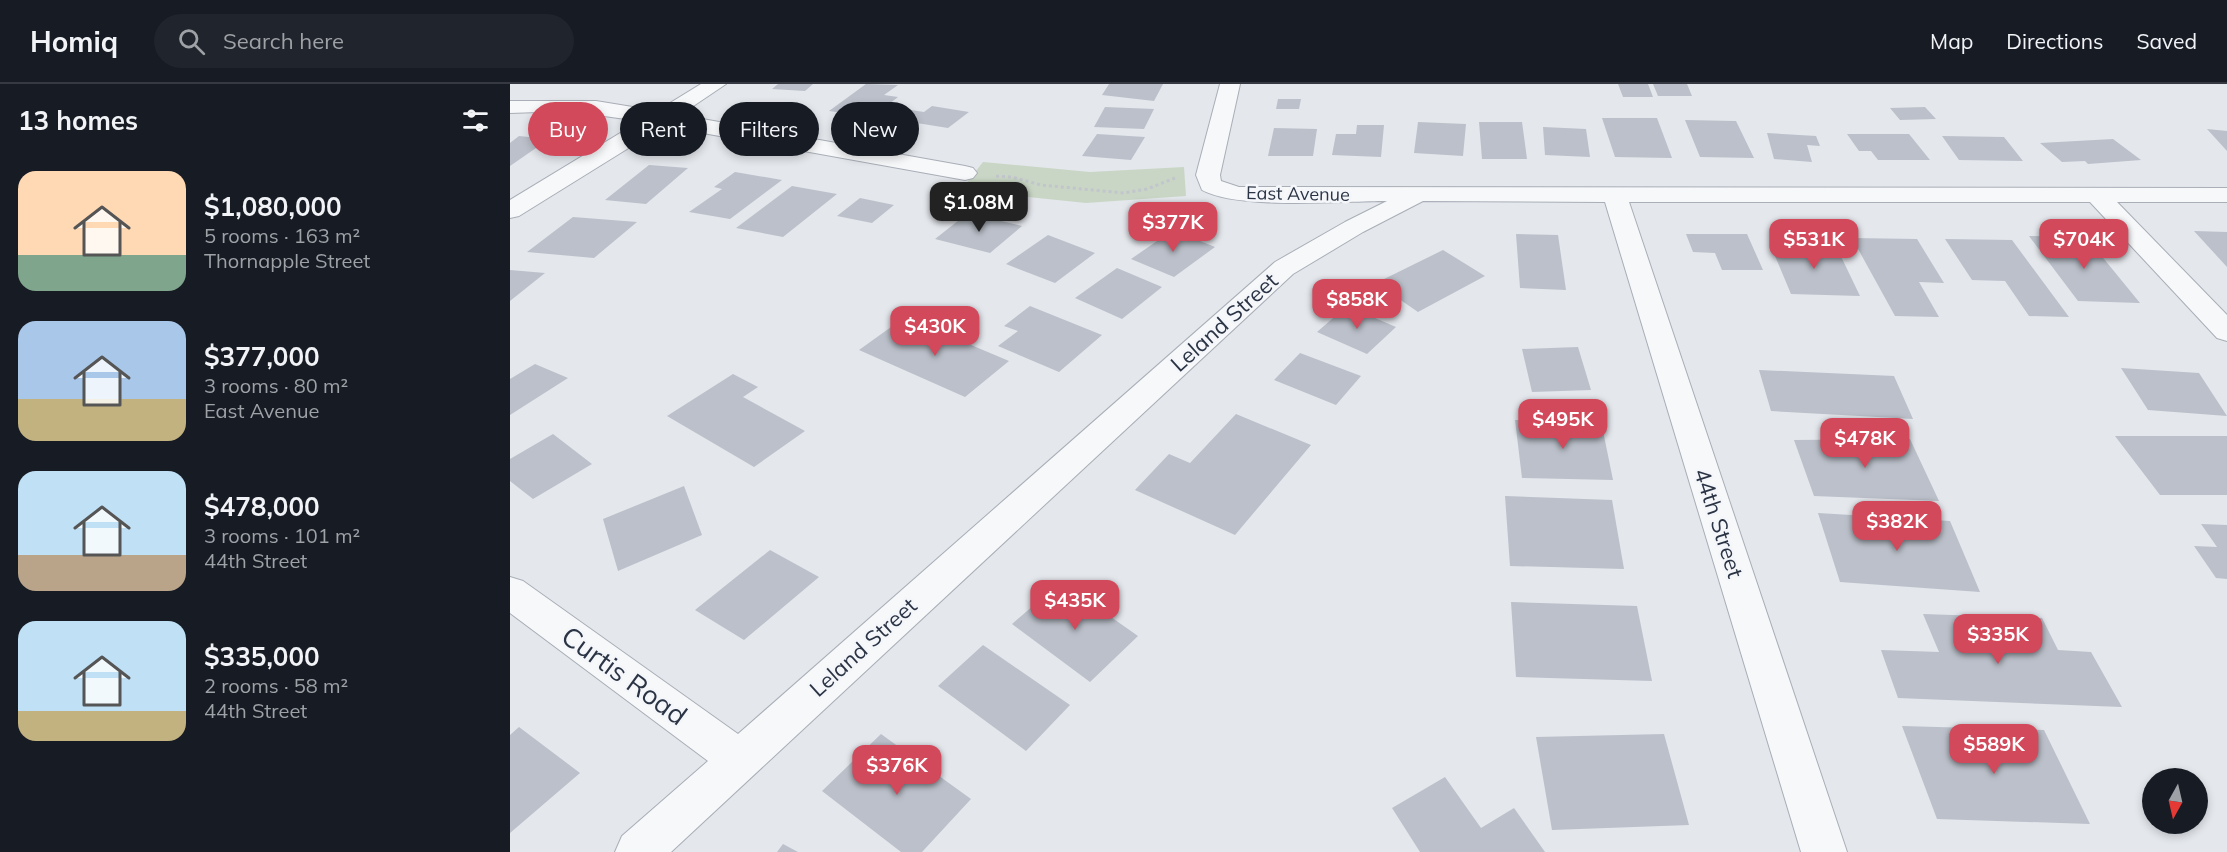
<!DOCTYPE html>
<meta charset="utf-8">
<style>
body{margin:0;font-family:Mulish,sans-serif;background:#20242c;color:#f1f3f6;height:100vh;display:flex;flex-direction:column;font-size:22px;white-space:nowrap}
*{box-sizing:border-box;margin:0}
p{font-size:20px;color:#9ea1a6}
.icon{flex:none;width:33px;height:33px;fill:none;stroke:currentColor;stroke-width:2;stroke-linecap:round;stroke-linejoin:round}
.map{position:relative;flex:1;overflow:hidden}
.details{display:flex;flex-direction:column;background:#171b24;width:510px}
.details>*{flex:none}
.guide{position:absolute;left:18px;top:18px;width:570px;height:54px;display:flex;gap:12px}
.needle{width:39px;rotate:188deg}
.tools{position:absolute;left:1632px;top:684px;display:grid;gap:12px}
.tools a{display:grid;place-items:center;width:66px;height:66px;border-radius:50%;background:#171b24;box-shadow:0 3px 9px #0003;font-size:30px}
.price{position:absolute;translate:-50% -51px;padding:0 14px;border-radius:12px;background:#d1495b;color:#fff;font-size:20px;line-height:39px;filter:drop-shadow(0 2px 3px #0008)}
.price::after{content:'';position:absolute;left:50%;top:36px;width:18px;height:14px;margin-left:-9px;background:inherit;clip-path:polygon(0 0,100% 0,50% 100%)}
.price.active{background:#222;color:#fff}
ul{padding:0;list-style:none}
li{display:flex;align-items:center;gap:18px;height:150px;padding:0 18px}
li span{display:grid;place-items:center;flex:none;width:168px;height:120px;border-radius:18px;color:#555}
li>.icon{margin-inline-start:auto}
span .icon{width:72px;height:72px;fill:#fffc;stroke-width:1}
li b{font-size:26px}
h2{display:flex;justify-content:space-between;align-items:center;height:72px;padding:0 18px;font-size:26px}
.pill{padding:0 21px;border-radius:27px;background:#171b24;box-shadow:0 3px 9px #0003;font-size:21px;line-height:54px}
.pill.active{background:#d1495b;color:#fff}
header{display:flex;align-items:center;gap:36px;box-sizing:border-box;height:84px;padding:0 30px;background:#171b24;border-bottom:2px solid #363941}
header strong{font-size:28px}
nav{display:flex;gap:33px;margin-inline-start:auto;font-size:21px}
.search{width:420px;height:54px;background:#20242c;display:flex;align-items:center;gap:15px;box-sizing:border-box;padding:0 21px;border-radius:33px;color:#9ea1a6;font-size:22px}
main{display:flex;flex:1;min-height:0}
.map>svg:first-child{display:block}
.green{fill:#c9d6c5}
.building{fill:#bbc0ca}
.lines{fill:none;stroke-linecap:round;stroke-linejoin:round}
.minor-casing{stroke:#a9aeb7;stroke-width:2}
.path{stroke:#c2c5cb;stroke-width:3;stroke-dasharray:3 3;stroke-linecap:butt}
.minor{fill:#f7f8fa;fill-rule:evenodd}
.labels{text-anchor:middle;stroke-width:5;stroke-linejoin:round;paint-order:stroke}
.far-street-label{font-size:18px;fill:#2b3445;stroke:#f4f6f9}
.street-label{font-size:22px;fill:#2b3445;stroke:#f4f6f9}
.near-street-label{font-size:27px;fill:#2b3445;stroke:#f4f6f9}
</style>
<header>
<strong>Homiq</strong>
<div class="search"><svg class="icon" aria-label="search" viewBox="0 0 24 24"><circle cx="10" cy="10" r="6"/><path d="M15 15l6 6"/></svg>Search here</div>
<nav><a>Map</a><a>Directions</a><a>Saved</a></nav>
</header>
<main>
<section class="details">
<h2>13 homes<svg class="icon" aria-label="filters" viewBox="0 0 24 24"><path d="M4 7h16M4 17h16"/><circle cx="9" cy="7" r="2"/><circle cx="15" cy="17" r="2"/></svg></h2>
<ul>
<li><span style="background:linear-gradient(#ffd9b3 70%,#7fa58c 0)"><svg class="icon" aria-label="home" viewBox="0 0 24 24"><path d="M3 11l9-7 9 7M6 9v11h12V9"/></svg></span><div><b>$1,080,000</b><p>5 rooms · 163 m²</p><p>Thornapple Street</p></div></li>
<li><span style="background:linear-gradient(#a9c7e8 65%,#c2b280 0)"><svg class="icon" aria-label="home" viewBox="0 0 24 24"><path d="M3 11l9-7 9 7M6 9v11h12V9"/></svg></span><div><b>$377,000</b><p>3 rooms · 80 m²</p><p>East Avenue</p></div></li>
<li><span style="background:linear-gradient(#bfe0f5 70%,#b9a48a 0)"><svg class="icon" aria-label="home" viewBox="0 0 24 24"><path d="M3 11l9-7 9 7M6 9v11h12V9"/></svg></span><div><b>$478,000</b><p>3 rooms · 101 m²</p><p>44th Street</p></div></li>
<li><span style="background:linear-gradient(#bfe0f5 75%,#c2b280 0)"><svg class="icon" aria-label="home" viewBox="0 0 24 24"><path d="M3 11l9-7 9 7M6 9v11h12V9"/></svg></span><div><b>$335,000</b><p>2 rooms · 58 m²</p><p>44th Street</p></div></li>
</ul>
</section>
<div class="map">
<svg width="1717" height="768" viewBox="0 0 1717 768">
<rect width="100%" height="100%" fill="#e4e7ec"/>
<path class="green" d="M473,78L580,88L674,83L676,112L576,119L451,106Z"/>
<path class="building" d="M268,0H303L295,7L262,5Z
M356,0L388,1L374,11L388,13L362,33L319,27Z
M599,0H653L644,17L592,11Z
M1108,0H1138L1143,13H1113Z
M1143,0H1177L1182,12H1148Z
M768,15H791L789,25H766Z
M422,22L459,28L438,44L388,36L401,26L414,28Z
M595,23L644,25L634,45L584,43Z
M1415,23L1426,35L1390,36L1380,24Z
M1092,34H1147L1162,74L1105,73Z
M1175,36L1226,37L1244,74L1190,73Z
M908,38L956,40L953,72L904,69Z
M969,38H1012L1017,75H972Z
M847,41H874L871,73L822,71L826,50H846Z
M1033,43L1076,45L1080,73L1035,71Z
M764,44L807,45L803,72H758Z
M1697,45L1717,47V67Z
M1257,49L1306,52L1310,62L1297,61L1302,78L1264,75Z
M587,50L635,53L621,76L572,72Z
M1337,50H1399L1420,76H1368L1361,67H1349Z
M9,52L39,55L0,82V59Z
M1432,52L1494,53L1513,77L1449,76Z
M1603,55L1631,76L1578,80L1575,77L1552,78L1530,59Z
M139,81L178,84L136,120L95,116Z
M225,88L272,96L220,135L179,128L212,105L204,103Z
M282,102L327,110L273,153L226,144Z
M350,114L384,121L362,139L327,132Z
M458,129L512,142L480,169L425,155Z
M63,133L127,138L84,174L17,168Z
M663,146L705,163L664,193L621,175Z
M1684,147L1717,148V183Z
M1006,150L1048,151L1056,206L1010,204Z
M1176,150H1237L1253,186H1212L1205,169L1183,168Z
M538,151L585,169L545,199L496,180Z
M1519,152L1576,153L1630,219L1568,217Z
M1342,154L1407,155L1434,199L1409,198L1429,233L1385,232Z
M1435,155L1502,156L1559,233L1519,232L1495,197L1462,196Z
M1260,160L1326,162L1350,212L1281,210Z
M933,166L975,192L908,228L866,199Z
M607,184L652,203L612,235L565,214Z
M0,186L35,189L0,217Z
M520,222L592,251L549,288L488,262L508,247L494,242Z
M837,222L886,243L857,270L807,248Z
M395,233L499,277L455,313L349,266Z
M1068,263L1081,306L1022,308L1012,265Z
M790,269L851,292L826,321L764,296Z
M25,280L58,294L0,331V295Z
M1611,284L1689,289L1717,332L1638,326Z
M1249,286L1384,292L1403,335L1261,327Z
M223,290L248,303L233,313L295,347L244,383L157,332Z
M726,330L801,361L725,451L625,406L659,370L680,379Z
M1005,336L1091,337L1103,396L1012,394Z
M43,350L82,380L23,415L0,397V375Z
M1605,352H1717V411H1650Z
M1400,355L1429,417L1304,412L1284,356Z
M174,402L192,451L108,487L93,435Z
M995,412L1102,416L1114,485L1000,482Z
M1308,429L1440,437L1470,508L1330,498Z
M1691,440L1717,441V495L1706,494L1684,462L1707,463Z
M260,466L309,493L234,556L185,526Z
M551,498L628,552L580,598L502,540Z
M1001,518L1127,522L1142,597L1006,593Z
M1413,530L1532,534L1548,566L1581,568L1612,623L1388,614L1371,566L1429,568Z
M473,561L560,621L516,667L428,602Z
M1392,642L1534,646L1580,740L1427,735Z
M9,643L70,689L0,749V651Z
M371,650L461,715L412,768H391L312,707Z
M1154,650L1179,741L1042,746L1026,653Z
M935,693L971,744L1004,724L1035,768H910L882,724Z
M273,760L288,768H267Z"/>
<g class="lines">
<defs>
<path id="minor" d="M191,0H216L170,31L455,82L463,84L467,89L463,94L455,96L154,42L9,132L0,134V116L130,37L58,27L0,29V17H86L147,27Z
M710,0H730L710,91L711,97L729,103L1717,104V118H1607L1717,231V257L1707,254L1580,118H1119L1337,768H1291L1095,118L913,117L853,148L783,190L161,768H105L112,752L198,677L0,529V493L13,497L228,650L765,178L835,138L877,117C832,117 728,126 692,106L686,91Z"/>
</defs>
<use href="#minor" class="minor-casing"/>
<path class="path" d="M486,92L502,93L531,101L614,109L637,105L665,94"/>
<use href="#minor" class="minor"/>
</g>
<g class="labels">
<g class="far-street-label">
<text transform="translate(788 110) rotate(1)" y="6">East Avenue</text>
</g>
<g class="street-label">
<text transform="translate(714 238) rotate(-42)" y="8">Leland Street</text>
<text transform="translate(1209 439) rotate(72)" y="8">44th Street</text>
<text transform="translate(353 563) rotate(-42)" y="8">Leland Street</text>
</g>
<g class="near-street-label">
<text transform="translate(114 592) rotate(36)" y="9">Curtis Road</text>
</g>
</g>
</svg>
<div class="tools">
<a><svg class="needle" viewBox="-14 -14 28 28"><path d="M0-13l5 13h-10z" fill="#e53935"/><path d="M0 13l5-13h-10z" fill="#9ea1a6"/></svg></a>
</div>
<b class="price active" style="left:469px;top:149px">$1.08M</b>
<b class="price" style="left:663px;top:169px">$377K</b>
<b class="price" style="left:1304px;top:186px">$531K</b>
<b class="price" style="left:1574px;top:186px">$704K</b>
<b class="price" style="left:847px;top:246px">$858K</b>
<b class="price" style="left:425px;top:273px">$430K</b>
<b class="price" style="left:1053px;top:366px">$495K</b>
<b class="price" style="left:1355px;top:385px">$478K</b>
<b class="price" style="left:1387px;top:468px">$382K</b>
<b class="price" style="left:565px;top:547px">$435K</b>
<b class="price" style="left:1488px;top:581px">$335K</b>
<b class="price" style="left:1484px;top:691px">$589K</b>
<b class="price" style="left:387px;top:712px">$376K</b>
<div class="guide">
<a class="pill active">Buy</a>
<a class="pill">Rent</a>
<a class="pill">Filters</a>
<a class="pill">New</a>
</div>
</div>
</main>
